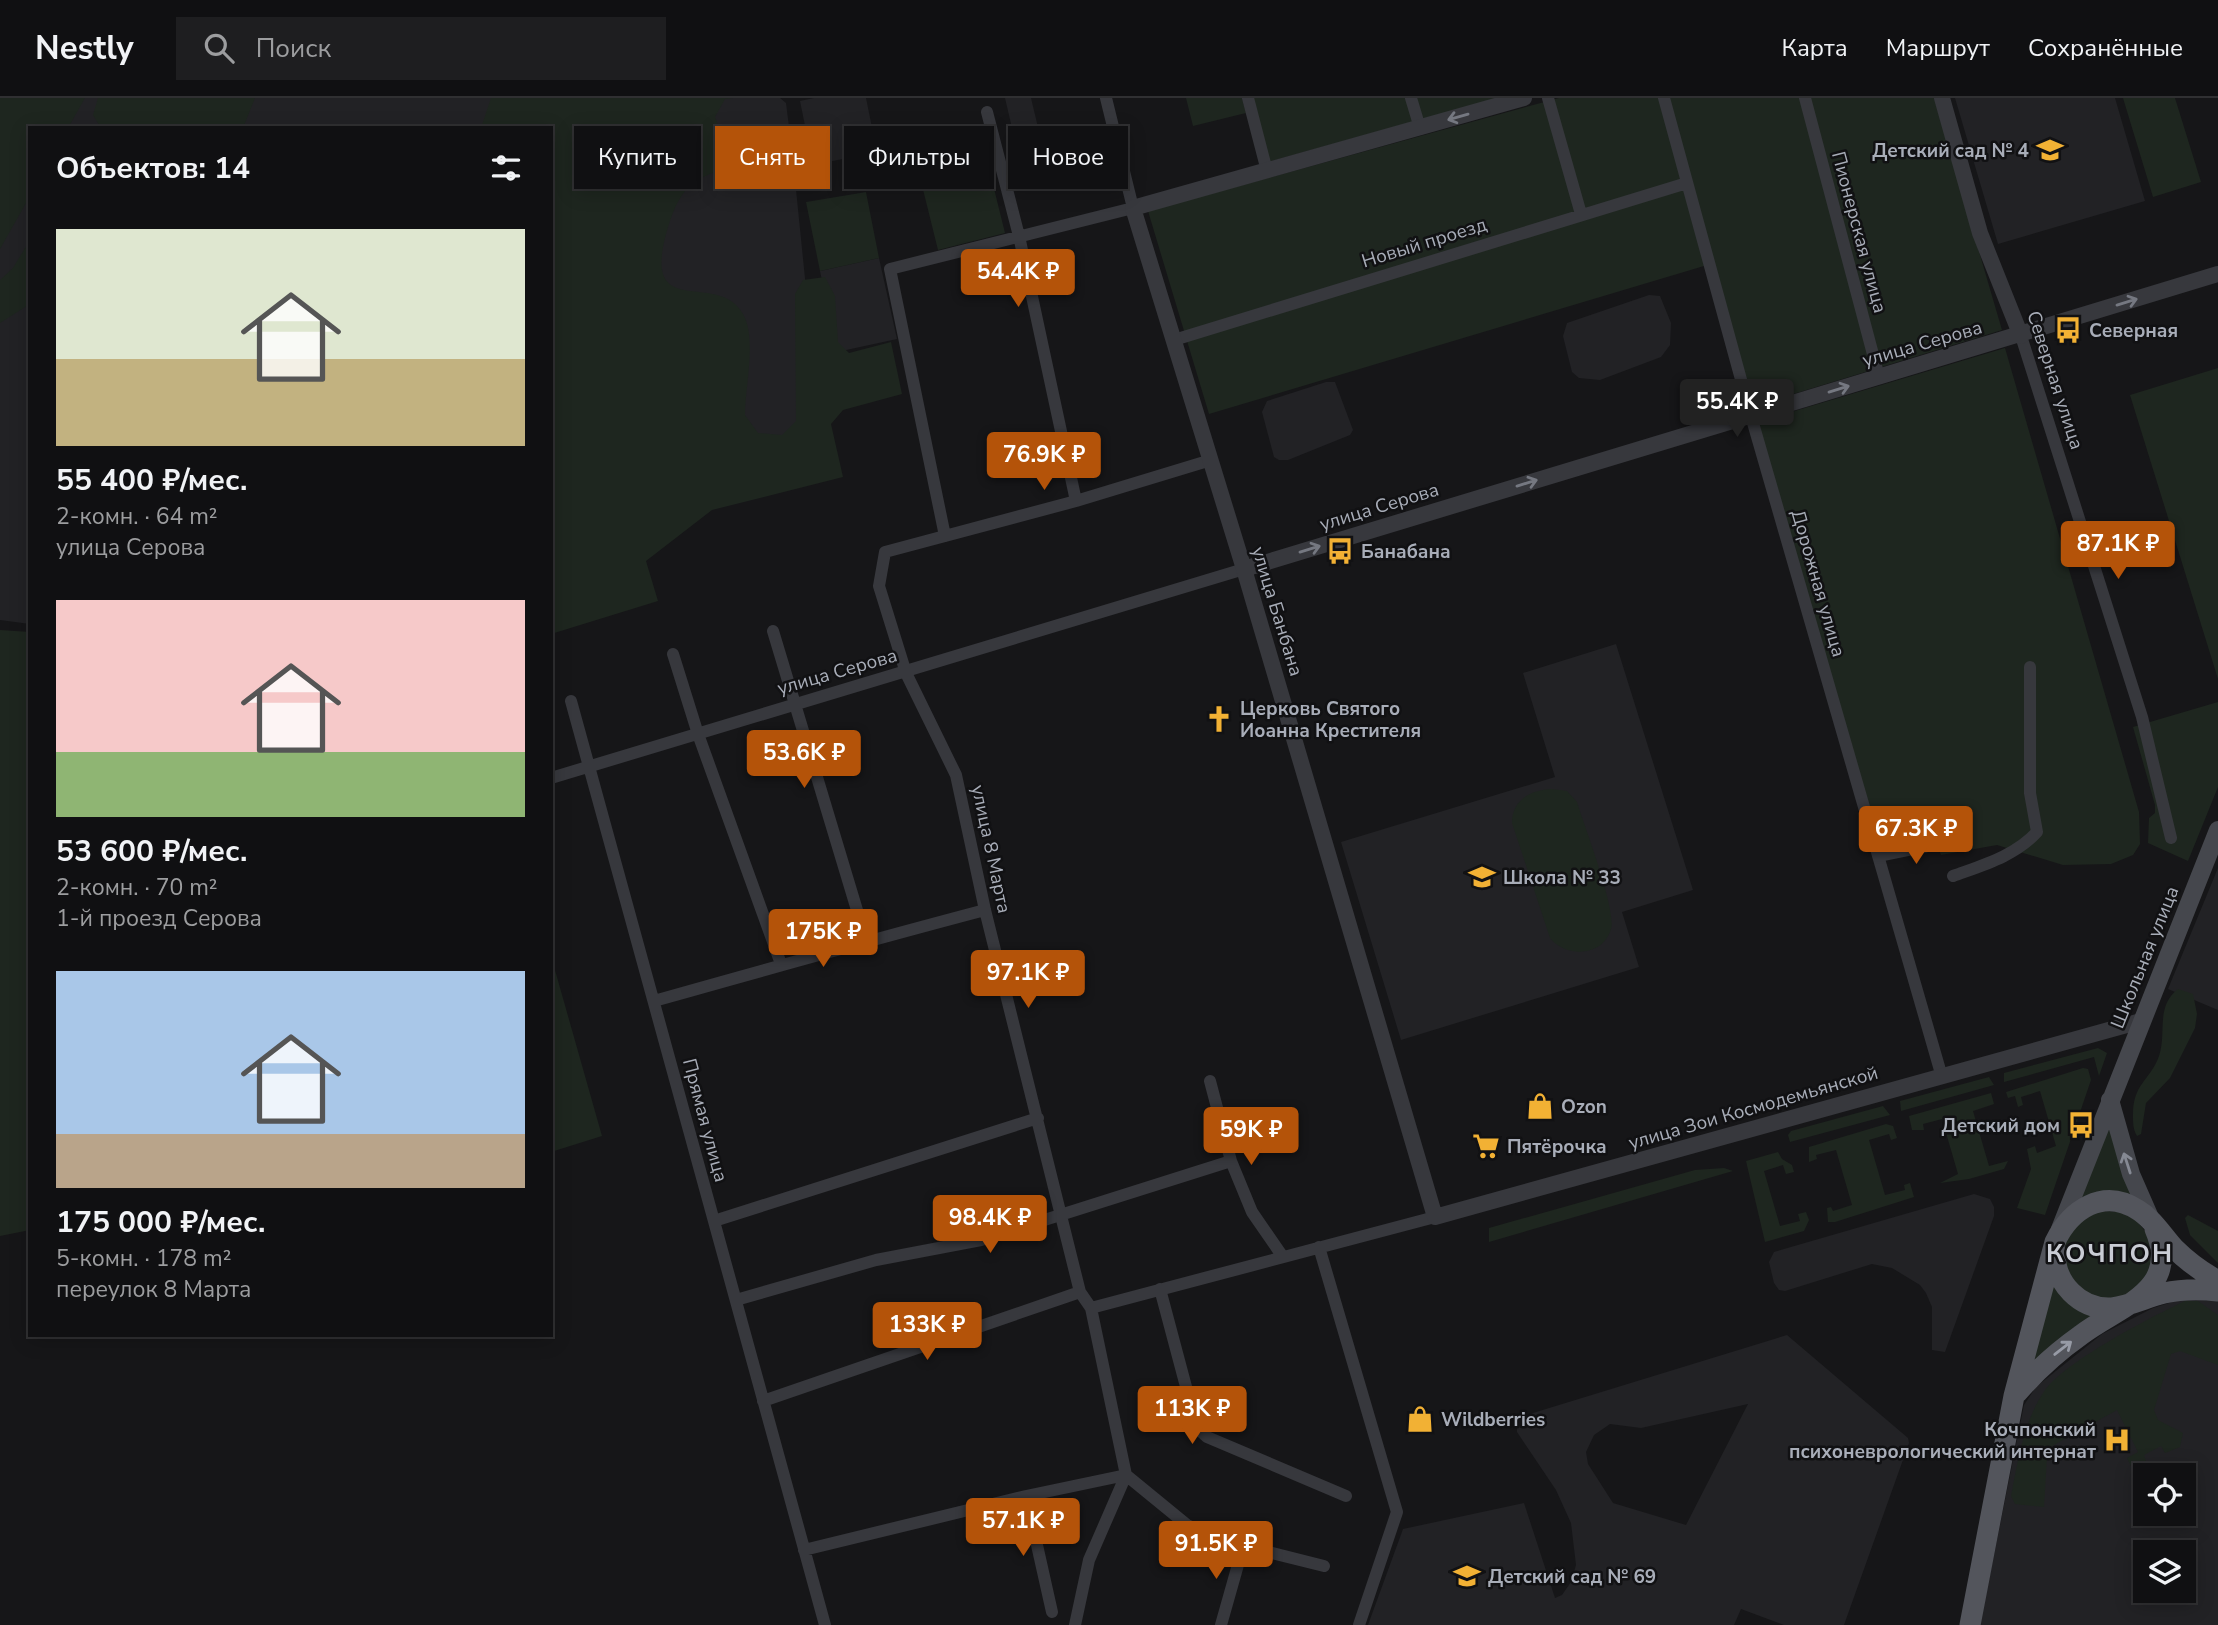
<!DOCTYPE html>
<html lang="ru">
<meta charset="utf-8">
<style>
body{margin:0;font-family:"Nunito Sans",sans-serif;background:#1e1e20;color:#f1f3f6;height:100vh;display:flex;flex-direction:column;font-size:26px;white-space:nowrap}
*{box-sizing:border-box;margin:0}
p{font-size:23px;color:#9c9d9f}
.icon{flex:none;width:38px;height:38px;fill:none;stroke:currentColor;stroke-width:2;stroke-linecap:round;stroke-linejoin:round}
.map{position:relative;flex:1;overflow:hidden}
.sheet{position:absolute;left:28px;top:28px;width:525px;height:1211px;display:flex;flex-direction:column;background:#101012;border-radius:0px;box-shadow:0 4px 18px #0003,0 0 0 2px #303032}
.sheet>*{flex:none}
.hud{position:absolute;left:574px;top:28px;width:665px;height:63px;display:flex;gap:14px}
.buttons{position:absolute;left:2133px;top:1365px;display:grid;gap:14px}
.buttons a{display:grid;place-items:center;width:63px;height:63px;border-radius:0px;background:#101012;box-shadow:0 4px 18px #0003,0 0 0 2px #303032;font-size:35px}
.price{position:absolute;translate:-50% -60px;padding:0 16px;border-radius:7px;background:#b45309;color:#fff;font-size:23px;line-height:46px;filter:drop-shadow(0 2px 4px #0008)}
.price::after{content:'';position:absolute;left:50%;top:42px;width:21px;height:16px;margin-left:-10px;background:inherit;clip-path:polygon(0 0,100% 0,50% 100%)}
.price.current{background:#222;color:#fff}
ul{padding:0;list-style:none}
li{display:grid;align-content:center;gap:14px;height:371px;padding:0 28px}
li span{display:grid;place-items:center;height:217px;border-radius:0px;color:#555}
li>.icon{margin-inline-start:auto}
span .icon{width:126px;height:126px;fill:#fffc;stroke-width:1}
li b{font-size:30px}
h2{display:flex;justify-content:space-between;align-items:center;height:84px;padding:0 28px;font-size:30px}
.tag{padding:0 24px;border-radius:0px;background:#101012;box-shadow:0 4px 18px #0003,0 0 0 2px #303032;font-size:24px;line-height:63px}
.tag.current{background:#b45309;color:#fff}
header{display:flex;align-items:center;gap:42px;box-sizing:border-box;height:98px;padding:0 35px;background:#101012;border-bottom:2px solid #303032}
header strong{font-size:33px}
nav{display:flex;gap:38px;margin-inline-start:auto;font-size:24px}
.search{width:490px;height:63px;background:#1e1e20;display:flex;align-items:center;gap:18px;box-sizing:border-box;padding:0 24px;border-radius:0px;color:#9c9d9f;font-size:26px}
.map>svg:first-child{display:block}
.built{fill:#222225;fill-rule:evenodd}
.green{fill:#1e261f}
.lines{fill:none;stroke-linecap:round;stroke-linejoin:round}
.minor{stroke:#37383d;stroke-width:12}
.tertiary{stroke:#37383d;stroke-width:16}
.secondary{stroke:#45474d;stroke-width:18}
.primary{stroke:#53555c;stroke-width:21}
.oneway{stroke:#757881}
.oneway2{stroke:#858993}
.oneway3{stroke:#979ba6}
.labels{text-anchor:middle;stroke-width:5;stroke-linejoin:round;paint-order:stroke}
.poi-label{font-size:19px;font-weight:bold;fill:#a8adb8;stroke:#111113;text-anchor:start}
.street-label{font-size:19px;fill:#a8adb8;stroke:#111113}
.district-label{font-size:26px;font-weight:bold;letter-spacing:2px;fill:#c9ccd4;stroke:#111113}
</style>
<header>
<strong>Nestly</strong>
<div class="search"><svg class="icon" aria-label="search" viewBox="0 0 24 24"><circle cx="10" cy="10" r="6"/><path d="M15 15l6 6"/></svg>Поиск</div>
<nav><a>Карта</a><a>Маршрут</a><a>Сохранённые</a></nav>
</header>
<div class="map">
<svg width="2218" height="1527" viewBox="0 0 2218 1527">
<rect width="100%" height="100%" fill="#161618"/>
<path class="built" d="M0,0H780L786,5L792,52L823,358L753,374L551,30H30V526L0,522Z
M814,0H866L877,54L813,67L800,3Z
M1005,0H1031L1047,67L1022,73Z
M1955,0H2115L2145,103L1998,146Z
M879,160L897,241L837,254L820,173Z
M1649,197L1660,198L1671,225L1670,247L1661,259L1600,282L1579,280L1572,274L1563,238L1567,225Z
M1326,284H1335L1353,332L1350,337L1288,362H1279L1274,359L1262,314L1267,303Z
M1616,546L1693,792L1622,814L1639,869L1401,942L1341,744L1555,679L1523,575Z
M2218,770V912L2168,891Z
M1974,1096L1990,1101L1994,1109V1118L1945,1254L1932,1252V1209L1926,1195L1920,1187L1892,1170L1872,1166L1785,1193L1779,1192L1774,1185L1769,1164L1774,1154Z
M2182,1201L2218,1203V1527H1980L2024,1307L2036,1289L2102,1236L2153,1210ZM2146,1377H2184V1416H2146ZM2146,1454H2184V1493H2146Z
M1787,1237L1908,1340L1909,1345L1844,1527H1784L1741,1511L1734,1527H1368L1403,1431L1524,1405L1555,1500L1562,1497L1571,1484L1576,1467L1571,1425L1556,1392L1517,1334V1320ZM1748,1306L1686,1427L1613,1405L1588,1366L1586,1354L1594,1337L1610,1326L1641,1330Z"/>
<path class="green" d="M0,0H85L68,30H30V98L0,151Z
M98,0H255L243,30H101L93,17Z
M491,0H733L725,1L715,19L723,39L740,50V66C702,78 684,81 670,123C635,230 717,169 743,216C757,240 745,289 745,317L758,335L782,337L796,323L795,196L803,182L825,179L835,198L838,244L849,255L891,244L902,296L843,312L831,326L843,379L712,412L646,463L658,503L551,536V30H481Z
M1186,0H1242L1246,15L1193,28Z
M1252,0H1498L1268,64Z
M1559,0H1934L2002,232L1754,308L1714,165L1209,316L1148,113Z
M2123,0H2175L2201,84L2153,99Z
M978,26L1005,135L938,152L911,43Z
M866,94L879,160L820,173L806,104Z
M30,142V206L0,225V182L13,170Z
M2005,250L2139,714L2140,746L2133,757L2111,766L2063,767L1997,747L1941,757L1933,736L1881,751L1758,324Z
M2218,270V581L2130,297Z
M0,532L30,534V1132L0,1138Z
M2218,604V689L2188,763L2148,745L2149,720L2155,715V707L2133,629Z
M1552,691L1567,693L1577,704C1584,727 1617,813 1611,831C1603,859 1566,860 1550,840L1512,725C1512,702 1530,692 1552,691Z
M551,858L602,1038L551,1054Z
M2178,891L2193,896L2197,916L2195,930L2170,980L2146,1005L2141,1036L2137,1038C2133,1031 2133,1025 2133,1017C2133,985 2150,983 2159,958C2167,935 2155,909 2178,891Z
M2098,950L2107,955L2099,978L2094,959L2004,984V975Z
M2083,970L2088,971L2091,982L2045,1117L2017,1110L2031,1071L2027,1051L2035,1048L2037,1055L2056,1048L2040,993L2021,999L2023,1007L2018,1009L2015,998L2008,1000L2006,994Z
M1989,979L1994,987L1901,1013L1900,1003Z
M1991,995L1994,1006L1973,1013L1989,1068L2008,1063L2004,1071L1969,1081L1940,1085L1958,1076L1942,1021L1923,1026L1924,1032H1912L1909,1018Z
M1883,1008L1890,1017L1790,1044L1788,1037L1791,1033Z
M2109,1017L2141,1109L2071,1113Z
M1886,1026L1893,1028L1897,1040L1891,1042L1889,1036L1869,1042L1885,1097L1905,1092L1904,1087L1910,1085L1914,1099L1835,1124H1828L1827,1110L1831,1109L1833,1113L1852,1107L1836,1052L1816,1057L1817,1061L1809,1064V1049Z
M1778,1054L1782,1061L1792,1067L1794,1074L1786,1076L1783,1067L1764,1073L1780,1128L1800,1123L1798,1116L1806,1114L1809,1122L1804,1133L1765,1144L1746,1063Z
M1724,1070L1733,1073L1489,1144V1130L1695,1072Z
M2064 1157a44 44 0 1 1 88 0a44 44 0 1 1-88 0Z
M2188,1117L2218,1133V1165L2190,1137L2185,1120Z
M2052,1185L2094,1216L2030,1267Z
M2185,1203H2198L2218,1217V1267L2180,1253L2171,1256L2154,1312L2158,1322L2183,1335L2180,1349L2165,1355L2161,1348L2144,1357L2147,1366L2133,1372L2127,1360L2138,1354L2117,1312L2052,1348L2047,1358L2044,1409L2015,1406L2011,1398C2018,1363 2024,1322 2045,1292C2068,1262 2149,1220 2185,1203Z"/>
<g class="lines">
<path class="minor" d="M1248,0L1267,73
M1411,0L1420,30
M1548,0L1581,116
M1664,0L1751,318L1942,979
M1805,0L1879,279
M987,14L1019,138L1076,403
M2021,238L2142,619L2171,740
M1174,242L1687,85
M1211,362L1076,403L885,454L879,488L906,575L956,677L985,812L1080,1194L1091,1210L1126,1377L1187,1427L1216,1441L1324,1468
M945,438L890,171L1133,110L1106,0
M773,533L866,842
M673,556L698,636L781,866
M571,603L825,1527
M551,680L1244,471
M1878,758L1947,744
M1953,778C1983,767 2015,758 2037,734L2030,695V569
M654,903C764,872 875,841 985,812
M1210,983L1231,1063L1252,1114L1283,1159
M714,1123L1038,1020
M1319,1149L1397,1414L1359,1527
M1160,1191L1197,1330L1207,1339L1346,1398
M736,1202L876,1162L981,1142L1231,1063
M1091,1210L1435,1119
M763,1303L1080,1194
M1026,1398L1052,1514
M804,1452L1026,1398L1126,1377
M1075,1527L1089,1462L1126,1377
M1221,1527L1243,1449"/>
<path class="tertiary" d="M1524,0L1133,110L1244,471L1435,1119L2141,923
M1942,0L1980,135L2021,238
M1244,471L2218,176"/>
<path class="secondary" d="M2110,1002L2131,1076L2152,1124
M2060,1131L2218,732"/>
<path class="primary" d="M2055,1153C2054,1185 2080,1212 2112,1210C2130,1208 2147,1199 2164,1195C2182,1191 2200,1191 2218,1193
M2017,1295C2036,1273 2057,1254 2081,1237C2119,1208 2182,1193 2155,1131
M1970,1527L2014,1298L2055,1144C2070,1112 2103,1089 2138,1112C2153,1121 2163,1138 2175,1151C2188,1164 2202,1174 2218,1183"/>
</g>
<defs><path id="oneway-shaft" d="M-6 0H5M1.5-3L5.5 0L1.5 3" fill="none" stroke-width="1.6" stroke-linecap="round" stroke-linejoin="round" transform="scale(1.75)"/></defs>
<g class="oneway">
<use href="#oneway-shaft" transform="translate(1458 19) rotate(164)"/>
<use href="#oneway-shaft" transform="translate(2127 204) rotate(-17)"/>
<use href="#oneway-shaft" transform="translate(1839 291) rotate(-17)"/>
<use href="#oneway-shaft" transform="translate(1527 385) rotate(-17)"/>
<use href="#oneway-shaft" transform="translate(1310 451) rotate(-17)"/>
</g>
<use class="oneway2" href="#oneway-shaft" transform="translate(2127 1065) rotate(-108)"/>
<use class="oneway3" href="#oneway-shaft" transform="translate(2063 1250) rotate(-38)"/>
<defs>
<symbol id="school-bare" viewBox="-9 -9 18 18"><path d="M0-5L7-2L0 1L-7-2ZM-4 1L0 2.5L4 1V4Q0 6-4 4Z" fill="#f2b134" stroke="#111113" stroke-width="2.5" paint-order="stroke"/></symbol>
<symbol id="bus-bare" viewBox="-9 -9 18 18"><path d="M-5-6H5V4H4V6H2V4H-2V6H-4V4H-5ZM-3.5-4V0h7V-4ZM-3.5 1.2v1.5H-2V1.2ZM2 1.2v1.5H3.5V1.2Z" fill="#f2b134" stroke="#111113" stroke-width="2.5" paint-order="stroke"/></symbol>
<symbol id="church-bare" viewBox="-9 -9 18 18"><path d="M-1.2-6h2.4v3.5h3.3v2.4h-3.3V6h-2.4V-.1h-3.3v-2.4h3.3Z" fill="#f2b134" stroke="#111113" stroke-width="2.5" paint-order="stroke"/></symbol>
<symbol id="shop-bare" viewBox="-9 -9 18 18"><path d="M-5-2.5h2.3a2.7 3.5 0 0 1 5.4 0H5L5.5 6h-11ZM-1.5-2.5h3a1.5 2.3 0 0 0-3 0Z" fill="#f2b134" stroke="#111113" stroke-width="2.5" paint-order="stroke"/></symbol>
<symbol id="supermarket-bare" viewBox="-9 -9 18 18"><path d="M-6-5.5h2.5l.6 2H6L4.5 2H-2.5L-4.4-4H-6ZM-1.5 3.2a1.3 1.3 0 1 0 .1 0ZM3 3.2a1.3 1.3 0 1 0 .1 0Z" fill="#f2b134" stroke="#111113" stroke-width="2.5" paint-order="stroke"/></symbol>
<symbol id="hospital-bare" viewBox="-9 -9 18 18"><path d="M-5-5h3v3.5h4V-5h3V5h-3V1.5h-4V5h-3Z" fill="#f2b134" stroke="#111113" stroke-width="2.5" paint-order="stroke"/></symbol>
</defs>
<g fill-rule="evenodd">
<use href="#school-bare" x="2031" y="33" width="38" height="38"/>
<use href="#bus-bare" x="2049" y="213" width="38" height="38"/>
<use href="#bus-bare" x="1321" y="434" width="38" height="38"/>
<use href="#church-bare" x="1200" y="602" width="38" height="38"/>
<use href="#school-bare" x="1463" y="760" width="38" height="38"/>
<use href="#shop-bare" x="1521" y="989" width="38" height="38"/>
<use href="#bus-bare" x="2062" y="1008" width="38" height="38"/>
<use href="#supermarket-bare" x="1467" y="1029" width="38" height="38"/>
<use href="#shop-bare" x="1401" y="1302" width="38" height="38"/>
<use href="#hospital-bare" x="2098" y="1323" width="38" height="38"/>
<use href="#school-bare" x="1448" y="1459" width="38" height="38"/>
</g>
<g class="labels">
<g class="poi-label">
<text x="2029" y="59" text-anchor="end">Детский сад № 4</text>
<text x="2089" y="239">Северная</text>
<text x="1361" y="460">Банабана</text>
<text x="1240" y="617">Церковь Святого<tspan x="1240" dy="22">Иоанна Крестителя</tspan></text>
<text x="1503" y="786">Школа № 33</text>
<text x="1561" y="1015">Ozon</text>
<text x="2060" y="1034" text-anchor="end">Детский дом</text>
<text x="1507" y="1055">Пятёрочка</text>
<text x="1441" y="1328">Wildberries</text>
<text x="2096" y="1338" text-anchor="end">Кочпонский<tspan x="2096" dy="22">психоневрологический интернат</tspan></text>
<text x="1488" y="1485">Детский сад № 69</text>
</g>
<g class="street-label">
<text transform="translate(1860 134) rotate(75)" y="7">Пионерская улица</text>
<text transform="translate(1424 144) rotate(-17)" y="7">Новый проезд</text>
<text transform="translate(1922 245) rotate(-16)" y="7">улица Серова</text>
<text transform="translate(2056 282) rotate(72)" y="7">Северная улица</text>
<text transform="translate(1379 408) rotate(-17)" y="7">улица Серова</text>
<text transform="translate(1819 485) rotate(74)" y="7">Дорожная улица</text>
<text transform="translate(1278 513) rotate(73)" y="7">улица Банбана</text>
<text transform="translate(837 573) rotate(-16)" y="7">улица Серова</text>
<text transform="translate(992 751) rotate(78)" y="7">улица 8 Марта</text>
<text transform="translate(2144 859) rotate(-68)" y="7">Школьная улица</text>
<text transform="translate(1753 1009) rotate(-16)" y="7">улица Зои Космодемьянской</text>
<text transform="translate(706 1022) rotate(75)" y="7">Прямая улица</text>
</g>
<g class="district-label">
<text x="2110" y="1164">КОЧПОН</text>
</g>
</g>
</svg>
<div class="buttons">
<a><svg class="icon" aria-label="locate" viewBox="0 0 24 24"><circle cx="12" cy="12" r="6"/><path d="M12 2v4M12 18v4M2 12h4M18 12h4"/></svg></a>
<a><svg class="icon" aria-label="layers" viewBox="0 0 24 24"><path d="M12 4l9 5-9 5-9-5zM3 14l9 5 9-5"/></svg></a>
</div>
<b class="price" style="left:1018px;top:211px">54.4K ₽</b>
<b class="price current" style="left:1737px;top:341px">55.4K ₽</b>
<b class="price" style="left:1044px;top:394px">76.9K ₽</b>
<b class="price" style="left:2118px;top:483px">87.1K ₽</b>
<b class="price" style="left:804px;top:692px">53.6K ₽</b>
<b class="price" style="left:1916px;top:768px">67.3K ₽</b>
<b class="price" style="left:823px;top:871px">175K ₽</b>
<b class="price" style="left:1028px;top:912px">97.1K ₽</b>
<b class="price" style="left:1251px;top:1069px">59K ₽</b>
<b class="price" style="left:990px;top:1157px">98.4K ₽</b>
<b class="price" style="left:927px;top:1264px">133K ₽</b>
<b class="price" style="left:1192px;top:1348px">113K ₽</b>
<b class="price" style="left:1023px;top:1460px">57.1K ₽</b>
<b class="price" style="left:1216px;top:1483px">91.5K ₽</b>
<div class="hud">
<a class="tag">Купить</a>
<a class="tag current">Снять</a>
<a class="tag">Фильтры</a>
<a class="tag">Новое</a>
</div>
<section class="sheet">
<h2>Объектов: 14<svg class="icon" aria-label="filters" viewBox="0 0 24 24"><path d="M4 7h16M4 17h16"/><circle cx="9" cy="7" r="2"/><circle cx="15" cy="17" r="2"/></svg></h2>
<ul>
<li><span style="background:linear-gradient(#dfe7d0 60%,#c2b280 0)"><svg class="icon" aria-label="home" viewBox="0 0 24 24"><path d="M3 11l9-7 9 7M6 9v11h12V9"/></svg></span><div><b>55 400 ₽/мес.</b><p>2-комн. · 64 m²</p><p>улица Серова</p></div></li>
<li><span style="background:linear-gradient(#f6c9c9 70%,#8fb573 0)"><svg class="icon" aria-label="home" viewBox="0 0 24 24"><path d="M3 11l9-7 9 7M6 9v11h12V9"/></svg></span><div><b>53 600 ₽/мес.</b><p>2-комн. · 70 m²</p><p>1-й проезд Серова</p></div></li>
<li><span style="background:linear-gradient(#a9c7e8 75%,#b9a48a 0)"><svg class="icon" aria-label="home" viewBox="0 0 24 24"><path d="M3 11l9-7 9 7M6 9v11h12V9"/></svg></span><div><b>175 000 ₽/мес.</b><p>5-комн. · 178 m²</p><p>переулок 8 Марта</p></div></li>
</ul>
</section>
</div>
